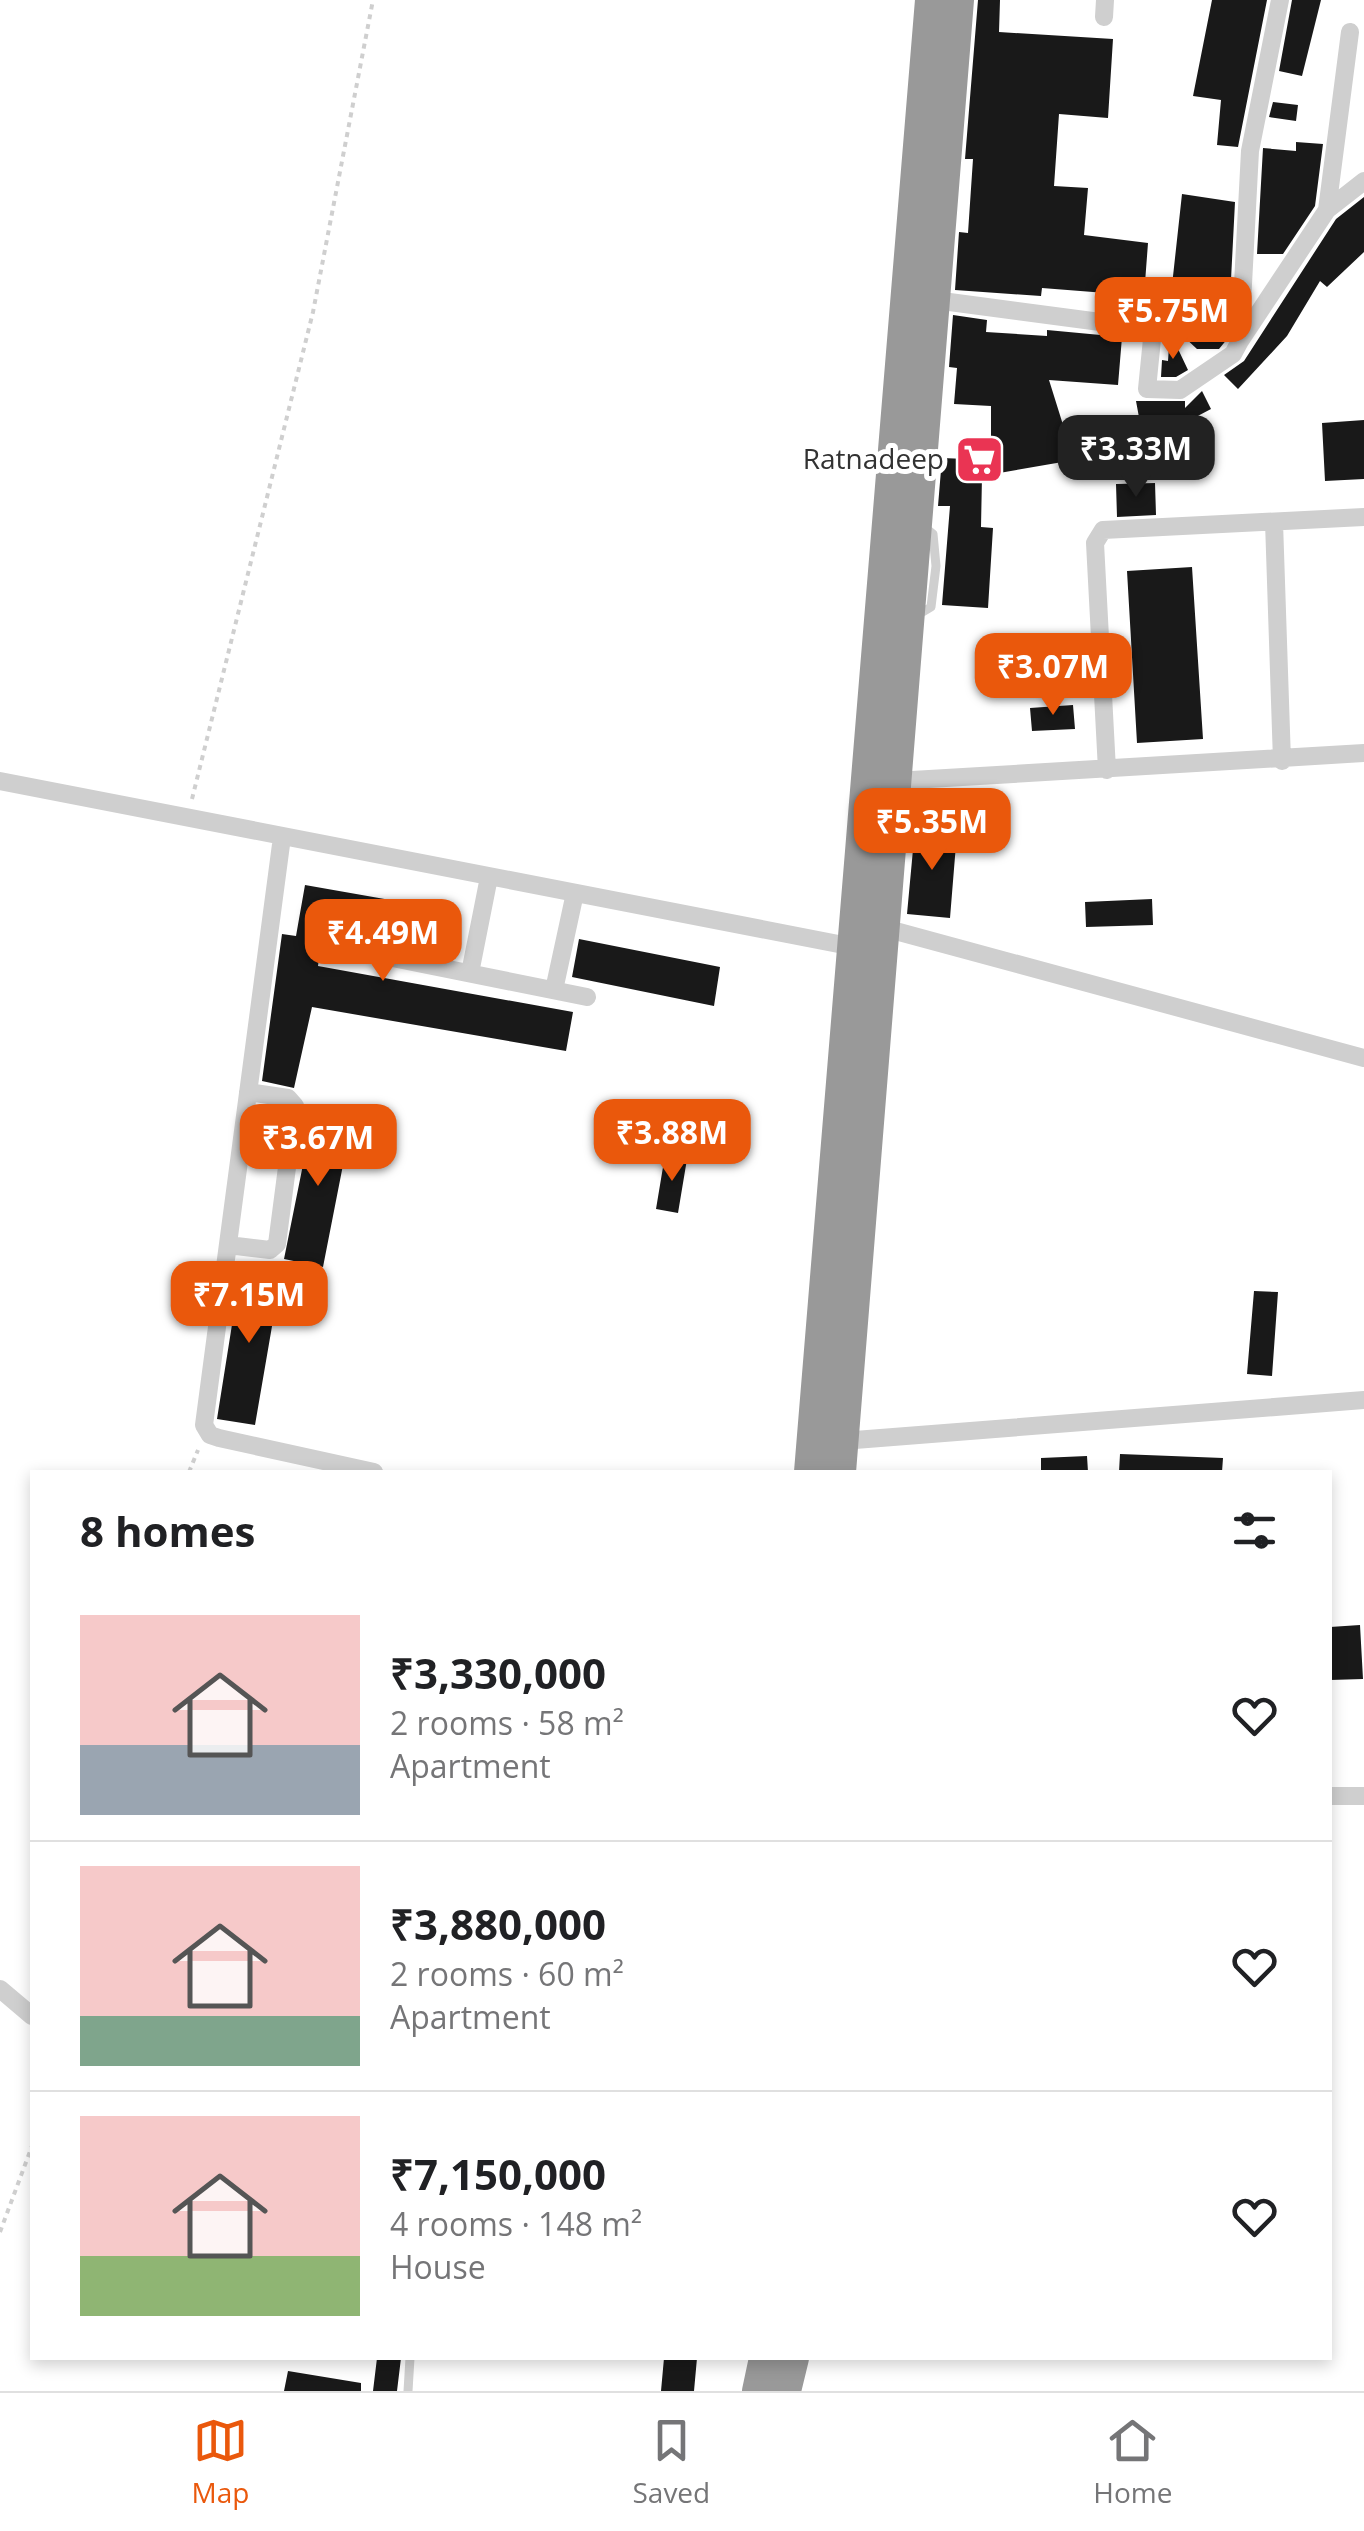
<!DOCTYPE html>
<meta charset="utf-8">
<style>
body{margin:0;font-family:"Open Sans",sans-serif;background:#f6f6f6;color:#202124;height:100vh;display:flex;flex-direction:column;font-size:38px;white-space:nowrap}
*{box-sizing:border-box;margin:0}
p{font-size:32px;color:#757577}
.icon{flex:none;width:55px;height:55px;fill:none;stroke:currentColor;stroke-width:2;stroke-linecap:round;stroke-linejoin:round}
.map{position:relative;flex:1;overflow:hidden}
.sheet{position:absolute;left:30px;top:1470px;width:1302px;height:890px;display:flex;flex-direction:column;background:#fff;border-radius:0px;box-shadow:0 5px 15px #0003}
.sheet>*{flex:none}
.price{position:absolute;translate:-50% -85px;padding:0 22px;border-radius:20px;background:#ea580c;color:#fff;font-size:32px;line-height:65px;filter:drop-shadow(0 2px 5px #0008)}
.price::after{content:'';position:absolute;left:50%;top:60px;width:30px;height:22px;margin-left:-15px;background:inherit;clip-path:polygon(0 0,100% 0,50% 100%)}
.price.selected{background:#222;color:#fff}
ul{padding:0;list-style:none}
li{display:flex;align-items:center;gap:30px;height:250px;padding:0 50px}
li+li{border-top:2px solid #e0e0e0}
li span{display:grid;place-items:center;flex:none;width:280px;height:200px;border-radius:0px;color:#555}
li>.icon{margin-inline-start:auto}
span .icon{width:120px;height:120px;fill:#fffc;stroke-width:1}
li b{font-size:42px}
h2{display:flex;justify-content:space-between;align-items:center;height:120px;padding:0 50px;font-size:42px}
.tabs{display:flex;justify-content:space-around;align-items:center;height:140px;border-top:2px solid #e0e0e0;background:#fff;font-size:28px;color:#757577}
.tabs a{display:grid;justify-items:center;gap:5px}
.tabs .selected{color:#ea580c}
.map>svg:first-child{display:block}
.building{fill:#191919}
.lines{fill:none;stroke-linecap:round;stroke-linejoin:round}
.path{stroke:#cfcfcf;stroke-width:4;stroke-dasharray:5 5;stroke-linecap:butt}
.lane{stroke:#cfcfcf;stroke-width:9}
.street{stroke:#cfcfcf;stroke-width:18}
.highway{stroke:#999;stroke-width:32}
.labels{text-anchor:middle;stroke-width:10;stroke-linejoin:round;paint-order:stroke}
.poi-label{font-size:28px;fill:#323232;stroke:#fff;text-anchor:end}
</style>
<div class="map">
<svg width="1364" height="2391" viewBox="0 0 1364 2391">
<rect width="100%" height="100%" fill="#fff"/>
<path class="building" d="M978,0H1000L999,32L1113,39L1108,118L1059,114L1054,186L1088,188L1084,235L1148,243L1144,296L1042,288L1041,296L955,290L959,232L968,233L973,159H965Z
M1212,0H1267L1238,147L1217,145L1221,100L1193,96Z
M1292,0H1321L1302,76L1279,71Z
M1273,102L1298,105L1296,121L1269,117Z
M1296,142L1323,144L1315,206L1283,254H1257L1263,148L1296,151Z
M1182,194L1235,202L1228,338L1219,349H1197L1168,322Z
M1364,197V252L1327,287L1320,281L1287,336L1238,389L1224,375L1244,361L1336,219Z
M953,315L987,320L986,332L1047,336V330L1122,337L1118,385L1049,380L1074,460L982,476L981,527L993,528L988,608L942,605L950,506H938L942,458L991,460V406L954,404L957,368L949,367Z
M1170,332L1188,370L1176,377H1161L1162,360L1168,361Z
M1202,391L1211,409L1173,429L1174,433L1143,439L1136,401H1185V408Z
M1364,420V479L1325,481L1322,423Z
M1155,483L1156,515L1117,517L1116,484Z
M1192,567L1203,739L1137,743L1127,571Z
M1073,705L1075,729L1032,731L1030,708Z
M915,828L957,832L950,918L907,914Z
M305,885L447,910L440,950L323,928L318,966L573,1012L566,1051L312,1007L294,1088L262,1081L282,934L296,936Z
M1152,899L1153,925L1086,927L1085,902Z
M579,939L720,967L714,1006L572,977Z
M314,1110L352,1119L323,1267L284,1259Z
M665,1155L687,1159L678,1213L656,1209Z
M241,1268L281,1274L255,1425L217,1419Z
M1254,1291L1278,1292L1272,1376L1247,1374Z
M1120,1454L1223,1458L1222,1472H1119Z
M1087,1456L1088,1472H1041V1458Z
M1360,1625L1363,1679L1330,1680V1627Z
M377,2358H401L397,2391H373Z
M664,2358H697L694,2391H661Z
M288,2371L361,2383V2391H284Z"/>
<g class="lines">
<path class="path" d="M192,799L313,312L373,0
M189,1472L198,1450
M0,2232L32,2146"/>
<path class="lane" d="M916,616L931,607L936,566L933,534L923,526
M408,2391L410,2358"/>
<path class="street" d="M1280,0L1250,151L1240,341L1327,210L1364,181
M1104,17L1105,0
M1327,210L1350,32
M927,299L1153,329L1147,389L1180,390L1233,354L1240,341
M1274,522L1282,761
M1107,770L1095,543L1103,530L1364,517
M0,781L859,948
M895,781L1364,753
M282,837L204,1425L210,1435L219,1438L374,1472
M877,926L1364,1058
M333,946L587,997
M470,973L489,877
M554,990L575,893
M228,1245L270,1250L277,1244L295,1106L288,1098L248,1092
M842,1441L1364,1400
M1330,1796H1364
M0,1989L32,2016"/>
<path class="highway" d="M810,1472L931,0
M840,1472L958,0
M758,2391L765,2358
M785,2391L793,2358"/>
</g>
<defs>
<symbol id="supermarket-square" viewBox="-11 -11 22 22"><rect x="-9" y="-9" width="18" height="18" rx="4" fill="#ea3453" stroke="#fff"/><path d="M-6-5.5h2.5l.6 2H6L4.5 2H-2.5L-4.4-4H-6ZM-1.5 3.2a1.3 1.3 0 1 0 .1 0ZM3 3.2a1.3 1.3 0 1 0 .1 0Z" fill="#fff"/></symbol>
</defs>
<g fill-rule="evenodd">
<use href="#supermarket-square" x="952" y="432" width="55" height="55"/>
</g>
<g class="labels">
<g class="poi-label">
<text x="944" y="469">Ratnadeep</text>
</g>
</g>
</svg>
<b class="price" style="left:1173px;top:362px">₹5.75M</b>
<b class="price selected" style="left:1136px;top:500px">₹3.33M</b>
<b class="price" style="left:1053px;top:718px">₹3.07M</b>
<b class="price" style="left:932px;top:873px">₹5.35M</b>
<b class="price" style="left:383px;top:984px">₹4.49M</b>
<b class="price" style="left:672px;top:1184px">₹3.88M</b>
<b class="price" style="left:318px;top:1189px">₹3.67M</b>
<b class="price" style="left:249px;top:1346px">₹7.15M</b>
<section class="sheet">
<h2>8 homes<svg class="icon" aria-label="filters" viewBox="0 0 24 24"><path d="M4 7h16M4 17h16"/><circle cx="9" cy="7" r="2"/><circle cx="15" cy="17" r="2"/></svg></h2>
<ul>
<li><span style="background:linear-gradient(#f6c9c9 65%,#9aa5b1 0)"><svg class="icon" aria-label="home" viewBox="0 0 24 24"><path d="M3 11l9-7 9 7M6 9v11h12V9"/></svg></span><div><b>₹3,330,000</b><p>2 rooms · 58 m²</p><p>Apartment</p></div><svg class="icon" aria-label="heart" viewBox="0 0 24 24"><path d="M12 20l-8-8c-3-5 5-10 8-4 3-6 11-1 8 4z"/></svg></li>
<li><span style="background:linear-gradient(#f6c9c9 75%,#7fa58c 0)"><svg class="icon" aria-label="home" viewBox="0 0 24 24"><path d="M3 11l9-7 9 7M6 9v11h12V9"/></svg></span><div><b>₹3,880,000</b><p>2 rooms · 60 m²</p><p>Apartment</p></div><svg class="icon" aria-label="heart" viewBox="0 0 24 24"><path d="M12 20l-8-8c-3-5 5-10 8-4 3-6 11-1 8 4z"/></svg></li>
<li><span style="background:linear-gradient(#f6c9c9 70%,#8fb573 0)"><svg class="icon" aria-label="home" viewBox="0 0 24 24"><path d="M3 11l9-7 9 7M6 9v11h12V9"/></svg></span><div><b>₹7,150,000</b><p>4 rooms · 148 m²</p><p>House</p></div><svg class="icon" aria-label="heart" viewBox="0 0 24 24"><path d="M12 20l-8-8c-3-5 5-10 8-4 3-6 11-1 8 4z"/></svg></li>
</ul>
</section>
</div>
<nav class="tabs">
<a class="selected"><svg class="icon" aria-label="map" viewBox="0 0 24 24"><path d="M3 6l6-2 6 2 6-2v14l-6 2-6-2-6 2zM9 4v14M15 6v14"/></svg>Map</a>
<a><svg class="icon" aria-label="saved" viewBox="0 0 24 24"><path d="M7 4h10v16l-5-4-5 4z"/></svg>Saved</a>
<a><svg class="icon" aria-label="home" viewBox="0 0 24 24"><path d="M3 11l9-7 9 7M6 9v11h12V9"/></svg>Home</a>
</nav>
